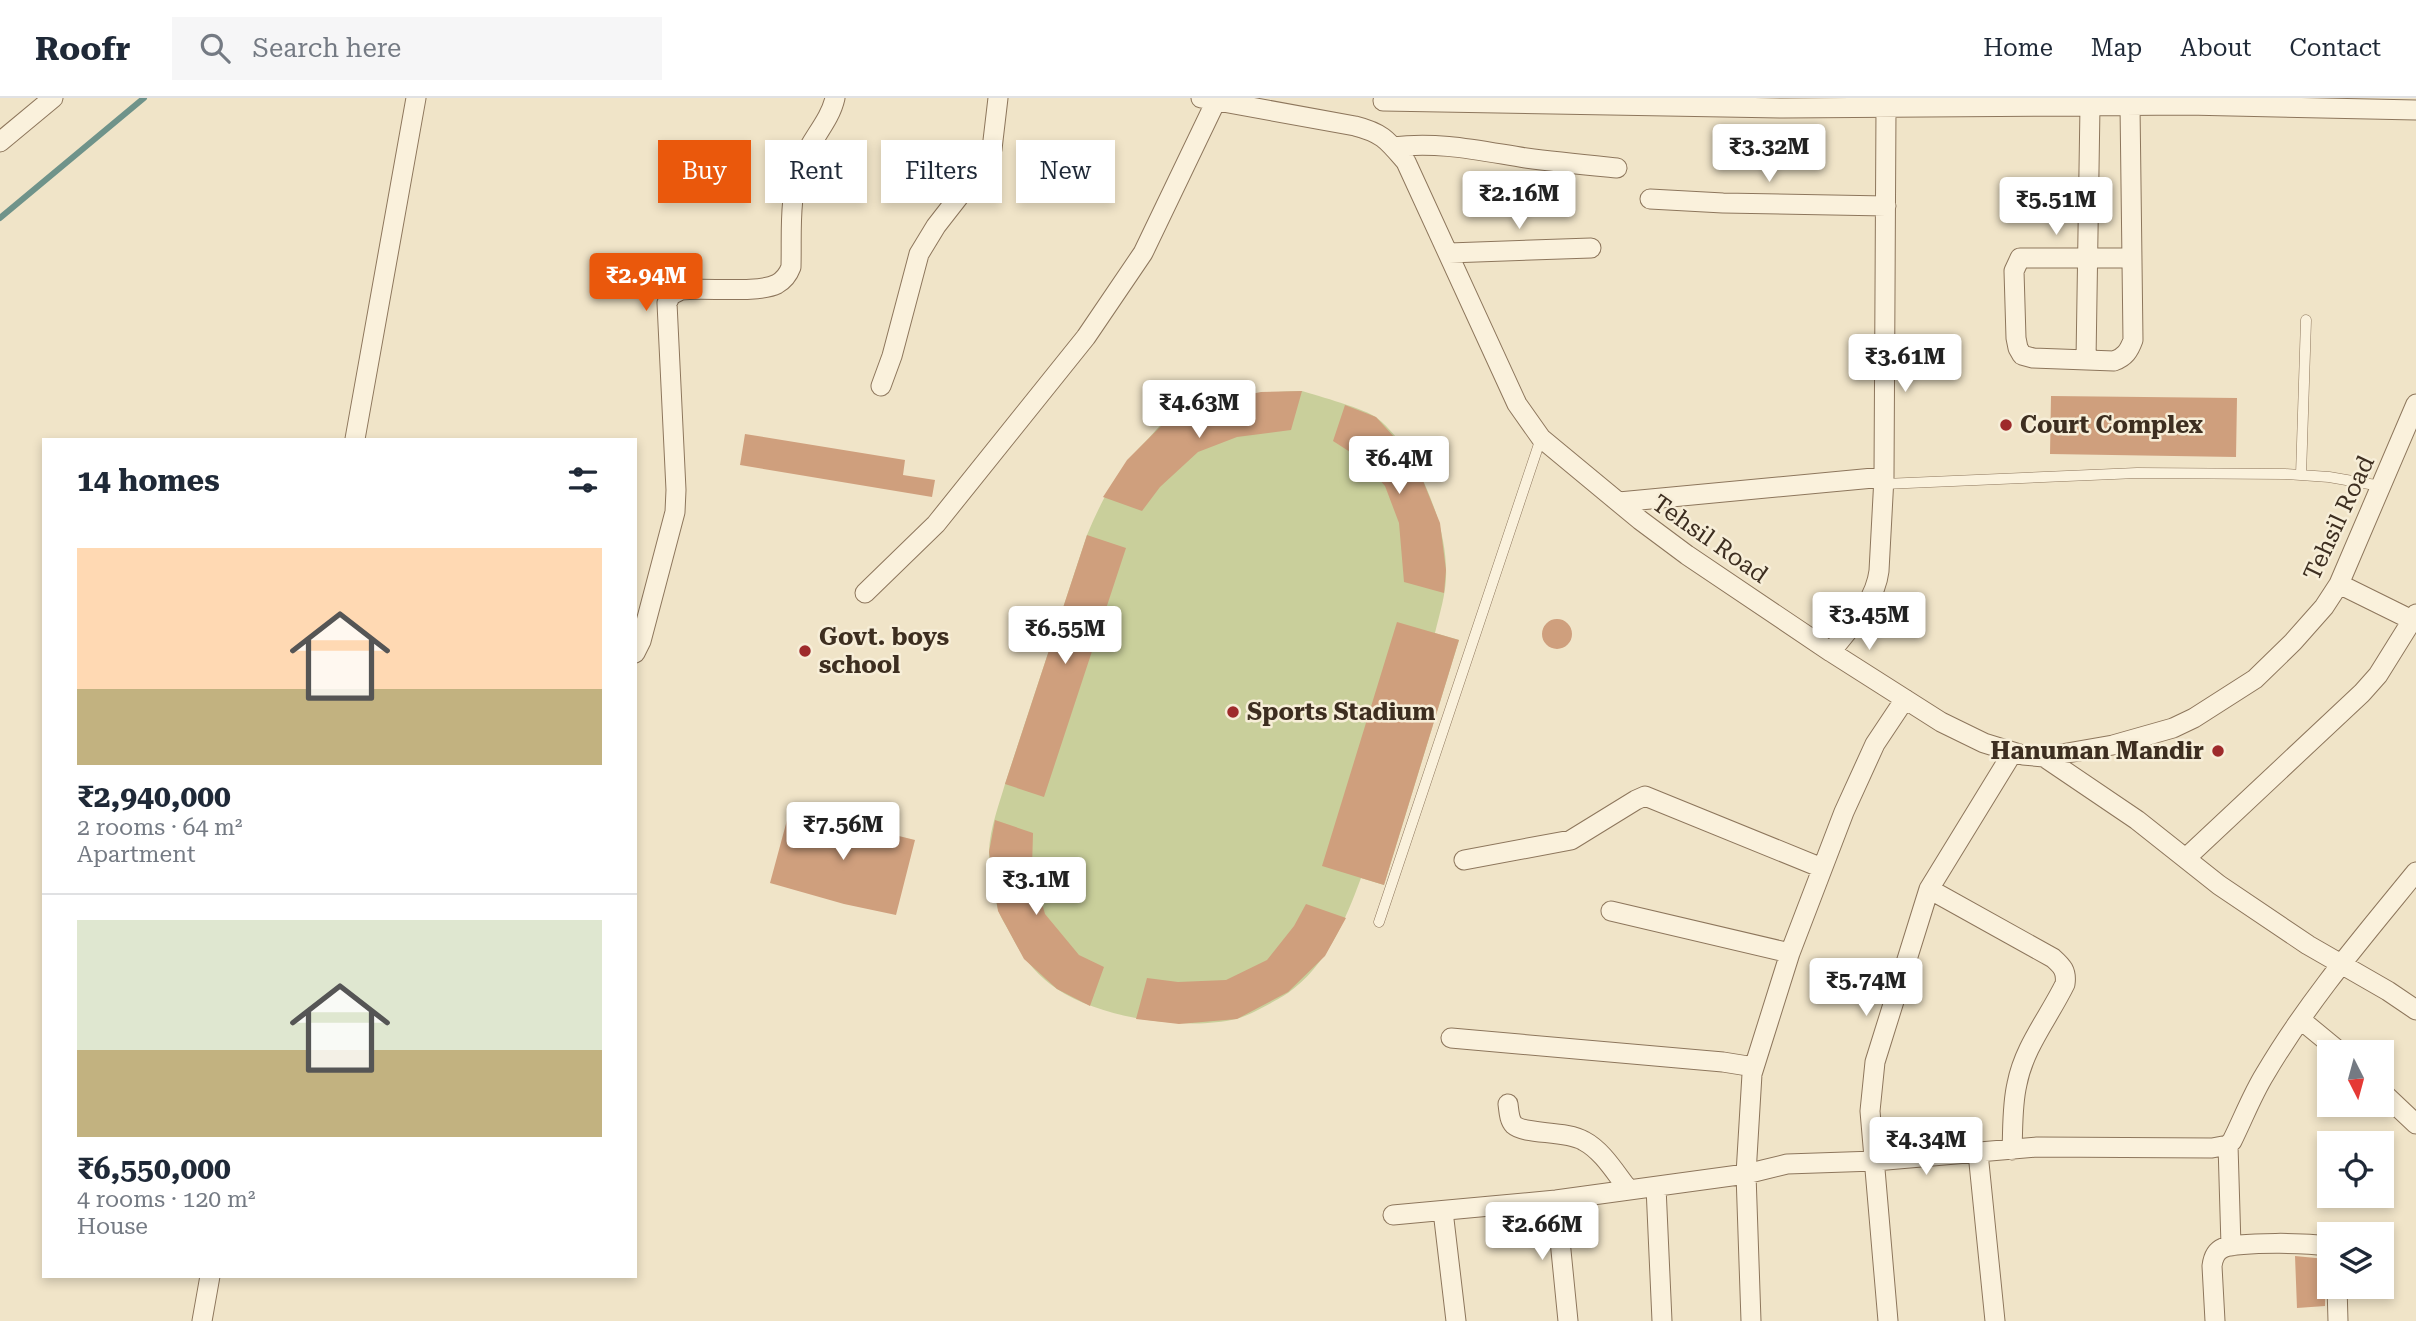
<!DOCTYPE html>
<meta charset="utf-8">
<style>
body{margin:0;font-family:"Roboto Serif",serif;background:#f6f6f7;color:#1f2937;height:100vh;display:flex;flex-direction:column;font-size:26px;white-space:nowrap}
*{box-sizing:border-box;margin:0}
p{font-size:23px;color:#747a83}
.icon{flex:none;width:38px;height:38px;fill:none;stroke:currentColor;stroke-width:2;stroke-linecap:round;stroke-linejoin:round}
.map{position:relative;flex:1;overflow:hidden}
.drawer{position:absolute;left:42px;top:340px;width:595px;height:840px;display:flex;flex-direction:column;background:#fff;border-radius:0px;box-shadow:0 4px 10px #0003}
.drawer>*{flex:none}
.hud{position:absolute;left:658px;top:42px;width:665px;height:63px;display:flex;gap:14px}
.needle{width:46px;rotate:174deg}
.tools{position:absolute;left:2317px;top:942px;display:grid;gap:14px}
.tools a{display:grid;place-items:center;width:77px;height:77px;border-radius:0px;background:#fff;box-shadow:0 4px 10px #0003;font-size:35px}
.price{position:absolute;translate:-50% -60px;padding:0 16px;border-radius:7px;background:#fff;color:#222;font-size:23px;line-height:46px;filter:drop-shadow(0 2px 4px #0008)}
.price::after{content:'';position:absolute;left:50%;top:42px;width:21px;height:16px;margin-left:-10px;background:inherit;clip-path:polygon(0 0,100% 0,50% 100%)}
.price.selected{background:#ea580c;color:#fff}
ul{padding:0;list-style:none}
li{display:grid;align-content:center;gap:14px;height:371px;padding:0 35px}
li+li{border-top:2px solid #e0e1e3}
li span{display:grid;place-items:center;height:217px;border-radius:0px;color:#555}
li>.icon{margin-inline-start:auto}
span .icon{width:126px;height:126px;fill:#fffc;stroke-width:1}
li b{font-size:30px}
h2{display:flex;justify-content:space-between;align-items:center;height:84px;padding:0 35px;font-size:30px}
.pill{padding:0 24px;border-radius:0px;background:#fff;box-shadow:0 4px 10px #0003;font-size:24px;line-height:63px}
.pill.selected{background:#ea580c;color:#fff}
header{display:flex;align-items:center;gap:42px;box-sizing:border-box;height:98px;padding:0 35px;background:#fff;border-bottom:2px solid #e0e1e3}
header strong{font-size:33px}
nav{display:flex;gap:38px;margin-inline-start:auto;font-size:24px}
.search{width:490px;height:63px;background:#f6f6f7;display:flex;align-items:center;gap:18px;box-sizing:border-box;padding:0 24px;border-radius:0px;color:#747a83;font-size:26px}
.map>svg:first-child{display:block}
.green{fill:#c9cf9b}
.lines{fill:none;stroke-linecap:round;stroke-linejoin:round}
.stream{stroke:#6f938a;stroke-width:6}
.building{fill:#cf9f7d}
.service-casing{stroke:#8d765c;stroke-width:11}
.minor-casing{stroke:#8d765c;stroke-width:21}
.service{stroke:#faf1dc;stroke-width:10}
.minor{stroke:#faf1dc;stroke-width:19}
.poi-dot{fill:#9e2a2b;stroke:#f7eed8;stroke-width:2.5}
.labels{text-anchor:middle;stroke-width:5;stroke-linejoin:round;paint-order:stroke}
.poi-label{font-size:24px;font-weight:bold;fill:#3d2e20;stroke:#f7eed8;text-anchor:start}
.street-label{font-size:24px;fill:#3d2e20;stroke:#f7eed8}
</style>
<header>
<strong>Roofr</strong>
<div class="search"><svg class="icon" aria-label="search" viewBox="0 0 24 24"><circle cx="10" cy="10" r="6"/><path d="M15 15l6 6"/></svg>Search here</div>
<nav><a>Home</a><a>Map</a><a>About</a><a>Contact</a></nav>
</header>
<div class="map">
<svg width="2416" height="1223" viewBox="0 0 2416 1223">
<rect width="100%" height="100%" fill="#f0e4c8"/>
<path class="green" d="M1302,293C1318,298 1366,311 1377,320C1416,351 1446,423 1446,472C1447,493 1440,514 1435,535L1459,542L1384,787L1361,780C1345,823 1327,867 1288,895C1277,902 1249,918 1236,921C1187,933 1099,920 1057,891C1035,876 1021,857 1010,835C1006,827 1000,819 998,811C994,796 989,768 989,753C990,730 999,707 1005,686L1087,437C1103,399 1118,371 1147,342C1153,336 1159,327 1166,323C1207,299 1256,294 1302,293Z"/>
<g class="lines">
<path class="stream" d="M0,120L144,0"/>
</g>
<path class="building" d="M1302,293L1291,332L1237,339L1198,354L1160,389L1142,413L1103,399L1127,362L1165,324L1210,304L1261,294Z
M2051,298L2237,300L2236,359L2050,356Z
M1345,307L1376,319L1406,352L1421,378L1440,425L1446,472L1444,495L1404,484L1399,425L1385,388L1361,361L1333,343Z
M745,336L905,362L903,377L935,382L932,399L740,367Z
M1087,437L1126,450L1044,699L1005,686Z
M1542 536a15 15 0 1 1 30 0a15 15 0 1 1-30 0Z
M1397,524L1459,542L1384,787L1322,768Z
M790,711L915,742L896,817L844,806L770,785Z
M995,722L1033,735L1032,770L1045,816L1079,857L1104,869L1090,908L1057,891L1024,861L998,813L989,754Z
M1306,806L1346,820L1325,858L1288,894L1237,921L1179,926L1136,921L1147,880L1178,884L1226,882L1267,862L1294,828Z
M2295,1158L2326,1161L2325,1208L2297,1210Z"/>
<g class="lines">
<defs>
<path id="service" d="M2301,377L2306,222
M1884,386L2137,375L2285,376L2329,379L2381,388
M1379,824L1541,340"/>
<path id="minor" d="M1201,0L1355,28C1383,35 1388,43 1406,64L1517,306L1541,340L1640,422L1687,457L1831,554L1941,624L1984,645L2023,657L2044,659L2113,647L2173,630L2194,620L2255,581L2293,544L2324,509L2339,486L2416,306
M1383,3L1783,10L2187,7L2416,12
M2130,8L2133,242C2129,253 2125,259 2114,263L2033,260L2022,257L2018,250L2016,240L2014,173L2020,160H2132
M0,44L53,0
M1393,49C1439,43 1481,53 1526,60C1556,64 1587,67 1617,70
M1650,101L1723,105L1886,108
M1449,155L1591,150
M2086,262L2090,8
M881,288L892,258L919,156L936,128L989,60L992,51L998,0
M355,341L416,0
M1619,404L1884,379
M2339,486L2416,524
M865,495L936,426L1086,239L1143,155L1216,3
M1831,554C1849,530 1875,505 1879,473L1884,379L1886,10
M635,555L641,543L675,414L676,392L667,205L671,197L681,192C705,189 757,196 777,186C784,182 788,177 791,169C792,133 788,97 803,62C811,41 830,23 835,0
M2044,659L2137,722L2219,787L2308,847L2388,893L2416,912
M2186,760L2362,595L2378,577L2416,516
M1464,762L1571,742L1636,702L1645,698L1822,770
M1929,791L2053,860C2062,868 2067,873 2065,886C2049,919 2024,949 2017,986C2012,1007 2013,1030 2012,1052
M1611,813L1790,855
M2301,922L2340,954
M1451,940L1723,964L1754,969
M2382,994L2416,1026
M1508,1006C1509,1013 1509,1022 1514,1027C1525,1037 1566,1032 1584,1043C1603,1053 1616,1076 1629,1092
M2228,1047L2231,1148
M1978,1055L1995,1223
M1656,1089L1662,1223
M1556,1102L1568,1223
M1443,1113L1456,1223
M1393,1117L1556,1102L1746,1076L1787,1066L1875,1063L2037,1049L2212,1050L2228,1047L2232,1043C2243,1021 2252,997 2265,976C2308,903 2363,839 2416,774
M2337,1188L2338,1223
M202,1223L210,1178
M1751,1223L1746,1076L1752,976L1790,855L1844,714L1875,646L1905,601
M1888,1223L1870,1013L1875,964L1929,791L2013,654
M2215,1223L2212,1168C2213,1160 2216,1153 2223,1150C2235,1144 2317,1144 2329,1149"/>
</defs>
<use href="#service" class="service-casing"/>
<use href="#minor" class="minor-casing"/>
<use href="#service" class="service"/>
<use href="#minor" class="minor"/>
</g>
<g class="poi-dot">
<circle cx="2006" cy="327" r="7"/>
<circle cx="805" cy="553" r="7"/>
<circle cx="1233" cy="614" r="7"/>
<circle cx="2218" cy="653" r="7"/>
</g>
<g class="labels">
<g class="poi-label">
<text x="2020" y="335">Court Complex</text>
<text x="819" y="547">Govt. boys<tspan x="819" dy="28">school</tspan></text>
<text x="1247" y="622">Sports Stadium</text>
<text x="2204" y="661" text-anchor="end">Hanuman Mandir</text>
</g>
<g class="street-label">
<text transform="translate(2339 420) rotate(-65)" y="8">Tehsil Road</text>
<text transform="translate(1710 441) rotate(35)" y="8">Tehsil Road</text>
</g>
</g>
</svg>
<div class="tools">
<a><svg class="needle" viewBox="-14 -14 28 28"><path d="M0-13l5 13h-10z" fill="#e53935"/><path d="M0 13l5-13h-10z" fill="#747a83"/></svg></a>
<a><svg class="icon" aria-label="locate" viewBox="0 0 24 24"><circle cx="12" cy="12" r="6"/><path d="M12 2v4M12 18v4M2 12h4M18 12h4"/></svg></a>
<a><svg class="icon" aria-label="layers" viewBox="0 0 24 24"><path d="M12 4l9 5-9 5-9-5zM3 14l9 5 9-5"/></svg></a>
</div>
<b class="price" style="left:1769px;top:86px">₹3.32M</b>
<b class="price" style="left:1519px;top:133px">₹2.16M</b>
<b class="price" style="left:2056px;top:139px">₹5.51M</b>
<b class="price selected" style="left:646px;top:215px">₹2.94M</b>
<b class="price" style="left:1905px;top:296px">₹3.61M</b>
<b class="price" style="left:1199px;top:342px">₹4.63M</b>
<b class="price" style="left:1399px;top:398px">₹6.4M</b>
<b class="price" style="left:1869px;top:554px">₹3.45M</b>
<b class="price" style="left:1065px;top:568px">₹6.55M</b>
<b class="price" style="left:843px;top:764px">₹7.56M</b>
<b class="price" style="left:1036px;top:819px">₹3.1M</b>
<b class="price" style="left:1866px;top:920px">₹5.74M</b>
<b class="price" style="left:1926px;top:1079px">₹4.34M</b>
<b class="price" style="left:1542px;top:1164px">₹2.66M</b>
<div class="hud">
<a class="pill selected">Buy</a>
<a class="pill">Rent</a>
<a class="pill">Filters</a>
<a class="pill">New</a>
</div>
<section class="drawer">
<h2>14 homes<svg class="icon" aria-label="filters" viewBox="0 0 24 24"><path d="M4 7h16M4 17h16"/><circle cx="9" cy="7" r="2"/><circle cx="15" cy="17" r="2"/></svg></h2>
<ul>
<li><span style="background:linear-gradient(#ffd9b3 65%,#c2b280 0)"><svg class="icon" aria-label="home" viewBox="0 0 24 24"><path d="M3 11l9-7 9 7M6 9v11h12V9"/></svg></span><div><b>₹2,940,000</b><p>2 rooms · 64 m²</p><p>Apartment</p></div></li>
<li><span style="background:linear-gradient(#dfe7d0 60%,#c2b280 0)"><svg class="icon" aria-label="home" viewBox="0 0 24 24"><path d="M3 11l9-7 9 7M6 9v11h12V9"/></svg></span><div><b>₹6,550,000</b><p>4 rooms · 120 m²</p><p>House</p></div></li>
</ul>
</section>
</div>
